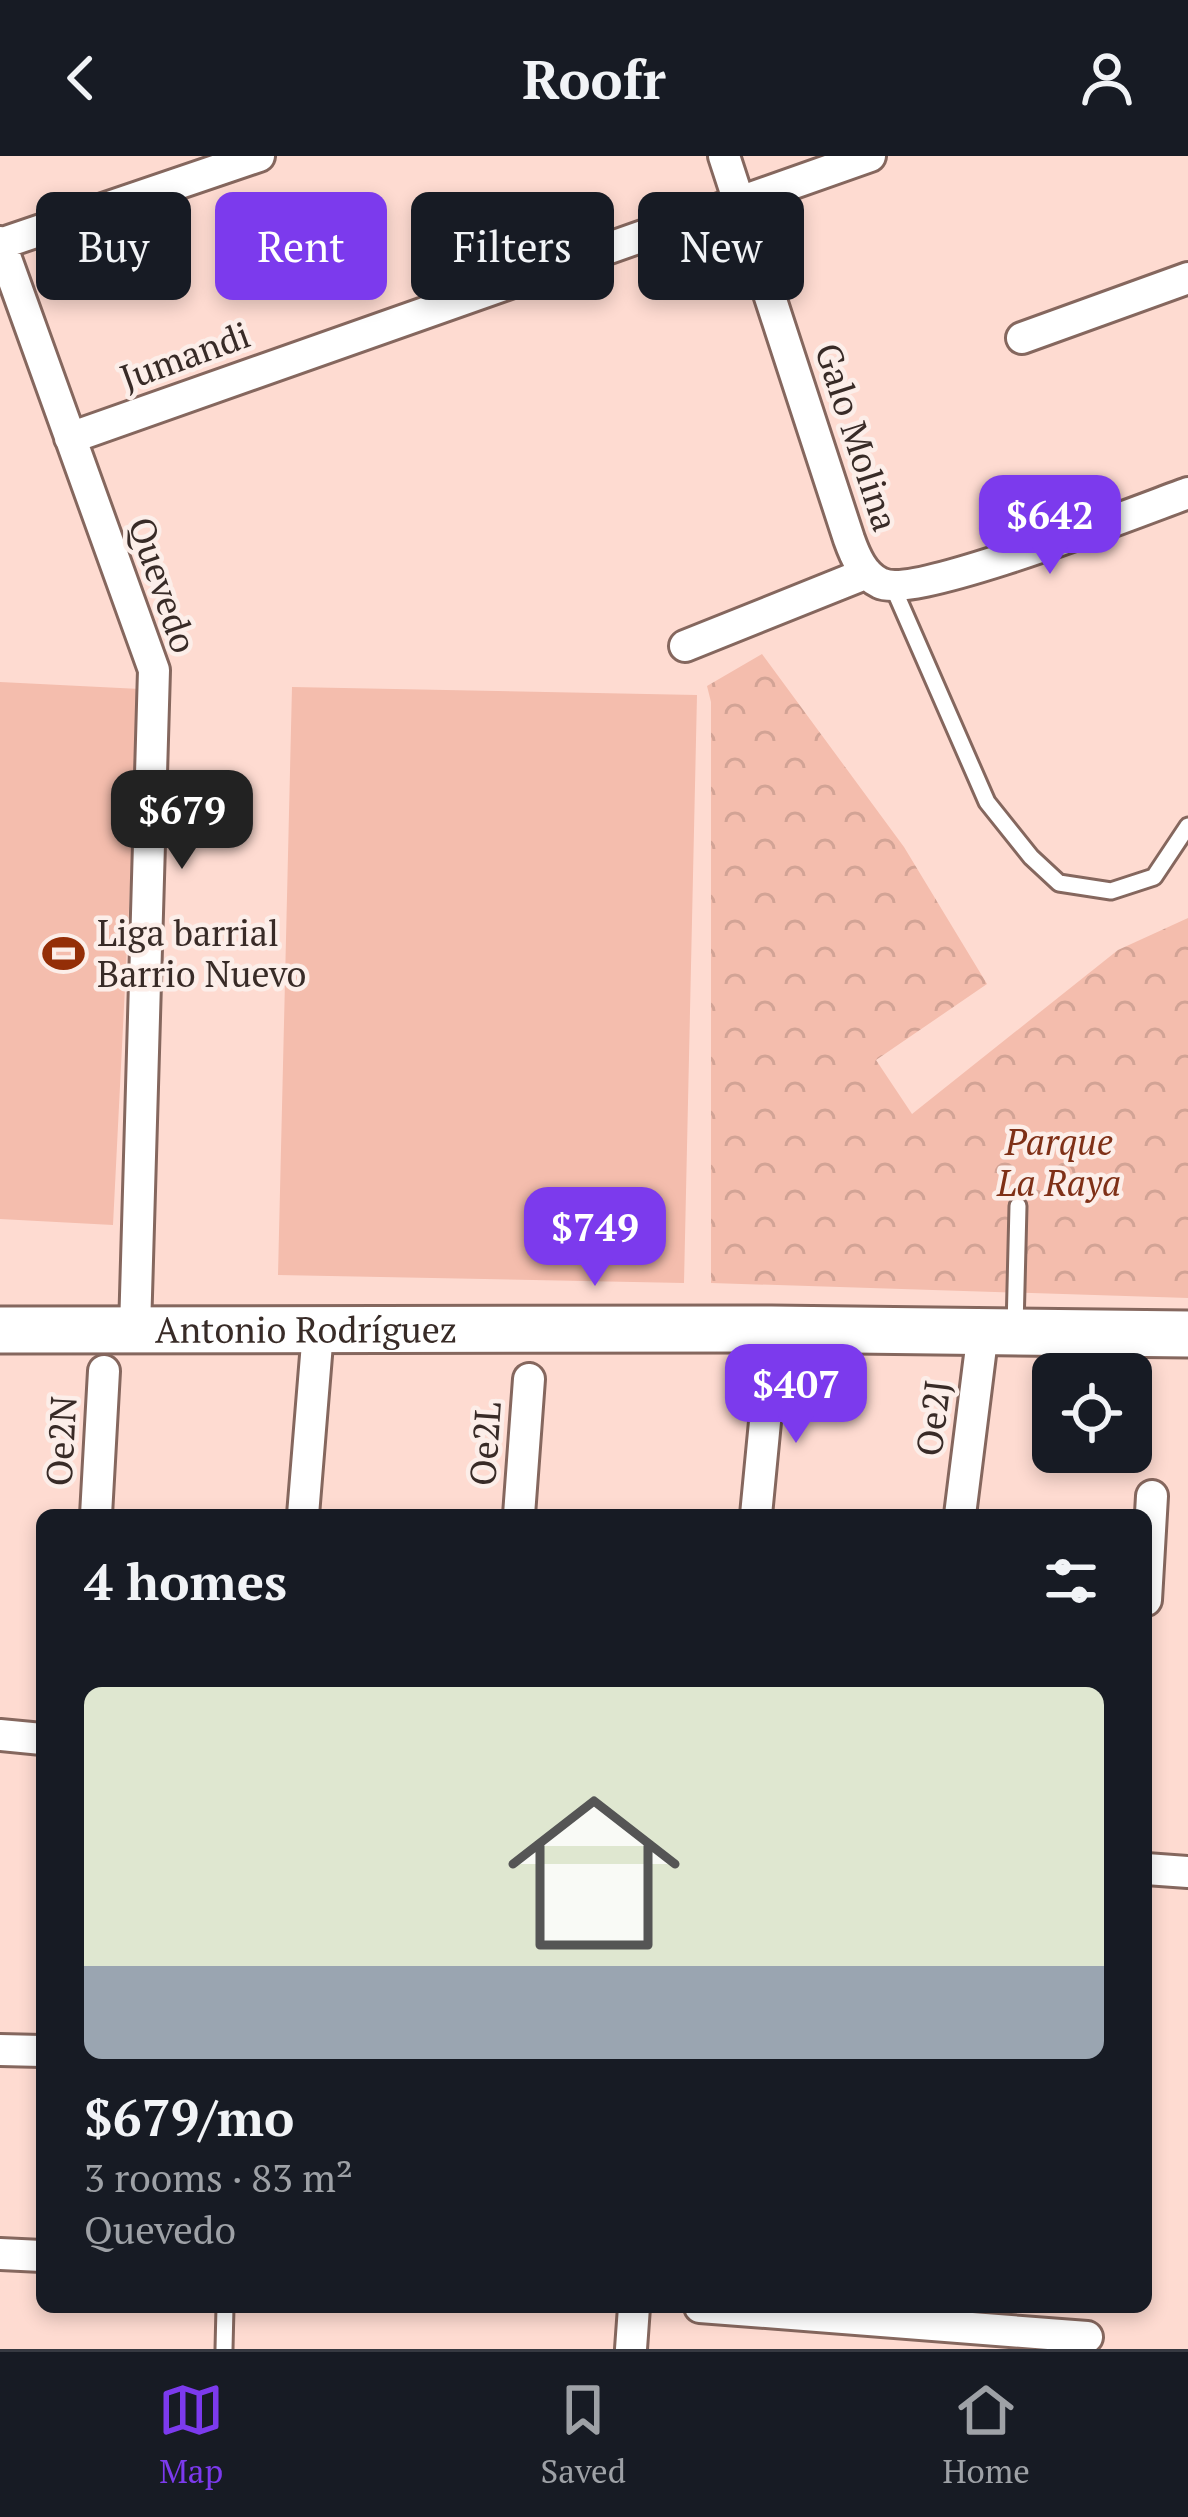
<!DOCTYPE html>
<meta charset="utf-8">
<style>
body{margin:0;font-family:"PT Serif",serif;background:#242831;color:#f1f3f6;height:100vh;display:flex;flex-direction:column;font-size:45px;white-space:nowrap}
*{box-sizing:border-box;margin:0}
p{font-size:39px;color:#9ea1a6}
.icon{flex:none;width:66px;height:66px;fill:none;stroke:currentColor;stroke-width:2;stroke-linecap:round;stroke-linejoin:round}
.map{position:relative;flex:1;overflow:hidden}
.details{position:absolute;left:36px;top:1353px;width:1116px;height:804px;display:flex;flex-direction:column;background:#171b24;border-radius:18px;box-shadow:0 6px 18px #0003}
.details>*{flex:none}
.banner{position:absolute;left:36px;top:36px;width:1116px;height:108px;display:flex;gap:24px}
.buttons{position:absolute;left:1032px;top:1197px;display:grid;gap:24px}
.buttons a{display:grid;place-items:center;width:120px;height:120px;border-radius:18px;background:#171b24;box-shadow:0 6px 18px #0003;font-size:60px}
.price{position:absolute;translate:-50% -102px;padding:0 27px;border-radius:24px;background:#7c3aed;color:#fff;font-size:39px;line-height:78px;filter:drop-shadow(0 3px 6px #0008)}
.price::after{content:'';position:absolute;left:50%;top:72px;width:36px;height:27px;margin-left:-18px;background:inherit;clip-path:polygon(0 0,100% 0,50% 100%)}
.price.selected{background:#222;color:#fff}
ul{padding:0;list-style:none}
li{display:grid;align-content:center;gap:24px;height:636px;padding:0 48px}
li+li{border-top:3px solid #363941}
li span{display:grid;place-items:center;height:372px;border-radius:18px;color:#555}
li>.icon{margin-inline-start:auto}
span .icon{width:216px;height:216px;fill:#fffc;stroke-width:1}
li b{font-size:51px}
h2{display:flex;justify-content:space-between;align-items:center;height:144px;padding:0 48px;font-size:51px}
.chip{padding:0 42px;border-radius:18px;background:#171b24;box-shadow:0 6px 18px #0003;font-size:42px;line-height:108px}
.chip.selected{background:#7c3aed;color:#fff}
header{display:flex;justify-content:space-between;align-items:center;height:156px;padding:0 48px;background:#171b24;font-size:54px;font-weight:600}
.tab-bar{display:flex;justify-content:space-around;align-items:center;height:168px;border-top:3px solid #363941;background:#171b24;font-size:33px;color:#9ea1a6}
.tab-bar a{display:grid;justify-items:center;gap:6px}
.tab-bar .selected{color:#7c3aed}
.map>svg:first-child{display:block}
.park{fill:url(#park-crowns)}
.garden{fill:#f4bdad}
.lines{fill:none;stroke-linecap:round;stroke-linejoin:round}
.lane-casing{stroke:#85675e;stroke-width:21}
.street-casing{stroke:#85675e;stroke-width:36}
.secondary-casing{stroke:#85675e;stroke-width:51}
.lane{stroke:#fff;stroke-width:15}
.street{stroke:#fff;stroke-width:30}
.secondary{stroke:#fff;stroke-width:45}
.labels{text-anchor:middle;stroke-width:9;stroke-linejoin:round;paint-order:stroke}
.street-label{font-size:36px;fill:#382b27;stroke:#fceee9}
.poi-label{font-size:36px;fill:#382b27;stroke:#fceee9;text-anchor:start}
.park-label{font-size:36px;font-style:italic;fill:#7f3017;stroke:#fceee9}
</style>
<header><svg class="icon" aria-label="back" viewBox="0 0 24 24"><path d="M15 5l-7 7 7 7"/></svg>Roofr<svg class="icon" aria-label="person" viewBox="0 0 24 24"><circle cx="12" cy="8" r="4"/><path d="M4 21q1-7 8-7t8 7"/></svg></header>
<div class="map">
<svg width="1188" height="2193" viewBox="0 0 1188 2193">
<defs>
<pattern id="park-crowns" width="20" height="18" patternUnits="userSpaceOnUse" patternTransform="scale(3)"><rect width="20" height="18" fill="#f4bdad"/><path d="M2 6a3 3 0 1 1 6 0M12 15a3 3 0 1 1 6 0" fill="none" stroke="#d2a395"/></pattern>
</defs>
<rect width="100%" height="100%" fill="#fedbd1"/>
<path class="park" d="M762,498L904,691L987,828L876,904L912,958L1118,794L1188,762V1142L711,1127V546L707,530Z"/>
<path class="garden" d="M0,526L140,533L113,1069L0,1063Z
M292,531L697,539L684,1127L278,1119Z"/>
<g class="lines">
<defs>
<path id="lane" d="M893,431L987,646L1031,701L1059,727L1111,735L1154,721L1188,670
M1015,1172L1018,1050
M224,2193L225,2151"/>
<path id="street" d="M724,0L849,383C855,400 863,419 880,427C914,444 1141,354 1188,337
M0,86L154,514L135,1174
M0,88L259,0
M1022,182L1188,122
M70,282L870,0
M685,490L867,417
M96,1359L104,1215
M303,1359L318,1175
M519,1359L529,1223
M756,1359L770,1214
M960,1359L983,1175
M1146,1444L1152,1340
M0,1579L42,1583
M1146,1713L1188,1716
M0,1894L42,1895
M0,2098L42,2100
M700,2151L1087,2181
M631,2193L634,2151"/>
<g id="secondary">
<path id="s1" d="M0,1174L771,1173L1188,1178"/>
</g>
</defs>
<use href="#lane" class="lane-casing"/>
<use href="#street" class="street-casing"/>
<use href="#secondary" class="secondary-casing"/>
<use href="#lane" class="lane"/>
<use href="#street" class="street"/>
<use href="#secondary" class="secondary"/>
</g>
<defs>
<symbol id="stadium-bare" viewBox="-9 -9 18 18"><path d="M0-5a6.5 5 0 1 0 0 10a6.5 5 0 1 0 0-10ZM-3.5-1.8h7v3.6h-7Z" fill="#942e07" stroke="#fceee9" stroke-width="2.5" paint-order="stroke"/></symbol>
</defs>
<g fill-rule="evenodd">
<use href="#stadium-bare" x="34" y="768" width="59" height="59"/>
</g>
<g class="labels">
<g class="street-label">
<text transform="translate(185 200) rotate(-20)" y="13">Jumandi</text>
<text transform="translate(857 281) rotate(72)" y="13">Galo Molina</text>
<text transform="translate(163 429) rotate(71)" y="13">Quevedo</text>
<text dy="13" stroke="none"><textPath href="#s1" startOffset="306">Antonio Rodríguez</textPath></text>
<text transform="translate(933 1262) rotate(-83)" y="13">Oe2J</text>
<text transform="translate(61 1285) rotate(-87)" y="13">Oe2N</text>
<text transform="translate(485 1288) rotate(-86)" y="13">Oe2L</text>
</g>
<g class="poi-label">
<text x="97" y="790">Liga barrial<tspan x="97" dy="41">Barrio Nuevo</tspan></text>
</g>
<g class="park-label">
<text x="1059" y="999">Parque<tspan x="1059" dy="41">La Raya</tspan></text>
</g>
</g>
</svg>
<div class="buttons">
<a><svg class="icon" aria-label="locate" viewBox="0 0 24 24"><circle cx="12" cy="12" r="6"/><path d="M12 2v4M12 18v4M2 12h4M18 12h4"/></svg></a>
</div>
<b class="price" style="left:1050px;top:421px">$642</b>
<b class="price selected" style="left:182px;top:716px">$679</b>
<b class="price" style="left:595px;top:1133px">$749</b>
<b class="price" style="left:796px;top:1290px">$407</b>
<div class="banner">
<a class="chip">Buy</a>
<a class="chip selected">Rent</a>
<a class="chip">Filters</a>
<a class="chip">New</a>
</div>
<section class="details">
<h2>4 homes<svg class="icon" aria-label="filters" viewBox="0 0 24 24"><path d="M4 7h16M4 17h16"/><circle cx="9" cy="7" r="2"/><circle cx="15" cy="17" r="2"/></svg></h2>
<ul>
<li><span style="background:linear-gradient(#dfe7d0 75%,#9aa5b1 0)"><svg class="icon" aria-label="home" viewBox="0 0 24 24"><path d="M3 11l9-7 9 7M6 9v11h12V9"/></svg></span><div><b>$679/mo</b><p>3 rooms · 83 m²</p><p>Quevedo</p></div></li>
</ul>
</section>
</div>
<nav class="tab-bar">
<a class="selected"><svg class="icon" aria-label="map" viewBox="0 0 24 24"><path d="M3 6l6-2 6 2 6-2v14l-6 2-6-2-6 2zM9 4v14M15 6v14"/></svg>Map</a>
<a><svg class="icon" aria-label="saved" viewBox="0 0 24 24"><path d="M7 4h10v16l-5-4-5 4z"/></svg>Saved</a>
<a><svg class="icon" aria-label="home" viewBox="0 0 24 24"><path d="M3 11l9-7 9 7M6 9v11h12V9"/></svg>Home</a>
</nav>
